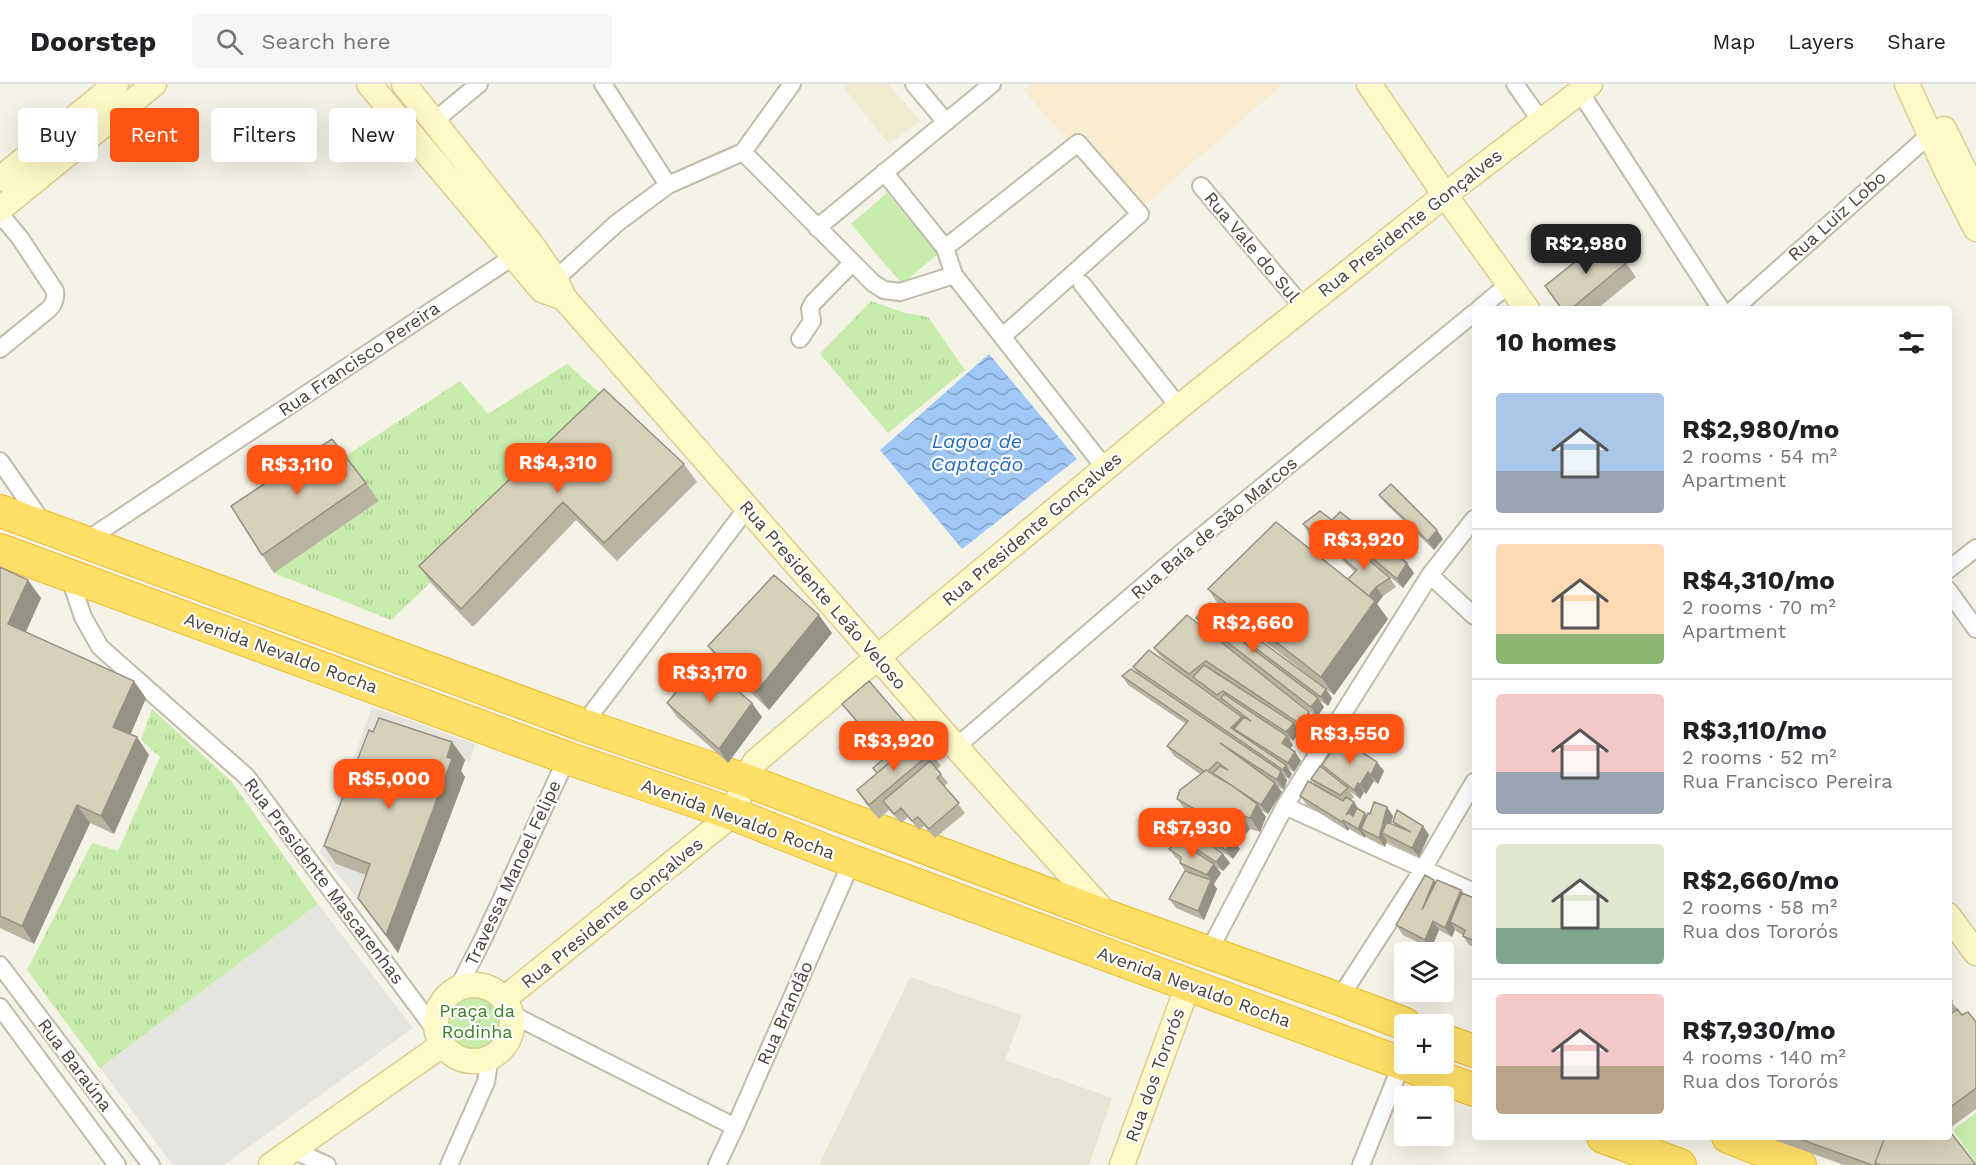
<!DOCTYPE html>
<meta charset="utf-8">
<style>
body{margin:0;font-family:"Work Sans",sans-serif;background:#f6f6f6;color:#202124;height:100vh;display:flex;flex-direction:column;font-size:22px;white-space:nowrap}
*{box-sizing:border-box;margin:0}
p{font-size:20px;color:#757577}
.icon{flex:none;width:33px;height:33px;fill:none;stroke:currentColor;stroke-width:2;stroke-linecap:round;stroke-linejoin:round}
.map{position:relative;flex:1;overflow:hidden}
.drawer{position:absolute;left:1472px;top:222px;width:480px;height:834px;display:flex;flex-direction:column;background:#fff;border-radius:6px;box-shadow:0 6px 24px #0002}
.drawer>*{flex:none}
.top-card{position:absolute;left:18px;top:24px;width:570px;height:54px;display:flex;gap:12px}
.tools{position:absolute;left:1394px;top:858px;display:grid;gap:12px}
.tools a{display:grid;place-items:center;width:60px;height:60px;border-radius:6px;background:#fff;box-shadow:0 6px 24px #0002;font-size:30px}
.price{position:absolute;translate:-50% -51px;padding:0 14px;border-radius:12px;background:#ff5414;color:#fff;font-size:20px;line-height:39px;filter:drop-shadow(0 2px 3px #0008)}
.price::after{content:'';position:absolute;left:50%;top:36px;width:18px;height:14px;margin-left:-9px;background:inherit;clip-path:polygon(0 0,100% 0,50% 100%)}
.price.selected{background:#222;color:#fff}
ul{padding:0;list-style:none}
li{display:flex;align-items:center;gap:18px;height:150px;padding:0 24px}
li+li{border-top:2px solid #e0e0e0}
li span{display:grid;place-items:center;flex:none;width:168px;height:120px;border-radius:6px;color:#555}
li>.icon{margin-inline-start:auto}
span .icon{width:72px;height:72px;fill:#fffc;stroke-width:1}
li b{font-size:26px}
h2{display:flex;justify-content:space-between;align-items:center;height:72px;padding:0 24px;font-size:26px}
.tag{padding:0 21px;border-radius:6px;background:#fff;box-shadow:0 6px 24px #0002;font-size:21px;line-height:54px}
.tag.selected{background:#ff5414;color:#fff}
header{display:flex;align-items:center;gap:36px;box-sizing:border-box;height:84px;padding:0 30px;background:#fff;border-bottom:2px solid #e0e0e0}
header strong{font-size:28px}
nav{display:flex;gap:33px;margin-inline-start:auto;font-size:21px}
.search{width:420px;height:54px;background:#f6f6f6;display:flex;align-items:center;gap:15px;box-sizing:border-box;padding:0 21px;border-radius:6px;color:#757577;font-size:22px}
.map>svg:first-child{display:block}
.residential{fill:#e9e5d5}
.commercial{fill:#f8ecd1}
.education{fill:#efead0}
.grass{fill:url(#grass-tufts)}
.pitch{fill:#c8ecac}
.parking{fill:#e6e4df}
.water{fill:url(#water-waves)}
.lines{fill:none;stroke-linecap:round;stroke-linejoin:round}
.street-casing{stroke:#c1bca9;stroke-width:20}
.secondary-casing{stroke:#d9cf93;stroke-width:27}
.highway-casing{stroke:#eabc2c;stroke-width:34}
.street{stroke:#fff;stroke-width:16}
.secondary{stroke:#fff8c7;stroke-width:24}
.highway{stroke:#ffdf68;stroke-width:32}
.wall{fill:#b9b3a1}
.shaded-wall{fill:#969283}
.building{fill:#d7d0bb;stroke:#969283;stroke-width:1.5}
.labels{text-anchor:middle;stroke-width:4.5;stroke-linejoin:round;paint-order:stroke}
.street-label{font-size:18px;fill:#494335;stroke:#fff}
.park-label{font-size:18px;fill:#3b8023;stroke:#fff}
.water-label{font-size:20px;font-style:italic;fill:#256abe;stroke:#fff}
</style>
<header>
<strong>Doorstep</strong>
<div class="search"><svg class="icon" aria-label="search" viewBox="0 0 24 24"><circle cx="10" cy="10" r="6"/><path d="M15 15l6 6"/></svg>Search here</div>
<nav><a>Map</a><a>Layers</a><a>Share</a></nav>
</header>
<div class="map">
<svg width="1976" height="1081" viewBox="0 0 1976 1081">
<defs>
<pattern id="grass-tufts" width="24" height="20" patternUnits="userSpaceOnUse" patternTransform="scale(1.5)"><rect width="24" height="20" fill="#c8ecac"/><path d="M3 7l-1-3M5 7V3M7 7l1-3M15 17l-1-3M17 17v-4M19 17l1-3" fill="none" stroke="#adcc95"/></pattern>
<pattern id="water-waves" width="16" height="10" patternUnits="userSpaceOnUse" patternTransform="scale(1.5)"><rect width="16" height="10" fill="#9fc8f6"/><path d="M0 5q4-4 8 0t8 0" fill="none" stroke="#84a4c8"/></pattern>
</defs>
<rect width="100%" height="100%" fill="#f5f2e7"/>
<path class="residential" d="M910,893L1022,931L1005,976L1112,1014L1089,1081H819Z"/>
<path class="commercial" d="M1030,0H1283L1135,129L1023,6Z"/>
<path class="education" d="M849,0H888L920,37L889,60L844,4Z"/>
<path class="grass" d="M871,217L905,229L928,233L965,286L888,349L820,270Z
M567,280L616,323L391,536L274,489L379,417L344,373L460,297L488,330Z
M152,625L231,697L318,820L100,984L27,886L92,759L118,767L160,673L141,656Z
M449 937a28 28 0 1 1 56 0a28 28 0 1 1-56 0Z"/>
<path class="pitch" d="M887,109L938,170L902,200L851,140Z
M1976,1029V1079L1953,1046Z"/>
<path class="parking" d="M372,623L475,660L470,677L465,676L336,780L382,797L371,832L320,768Z
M318,820L413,944L224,1081H173L100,984Z"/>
<path class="water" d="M989,270L1077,375L962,465L880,366Z"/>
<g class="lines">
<defs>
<path id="street" d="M603,0L668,101
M914,0L945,37
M1515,0L1541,37
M1580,8L1721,225
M434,37L479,0
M743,68L873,199L884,206L900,208L954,191
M884,88L945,164L954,191L1105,384
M1201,102L1303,223
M0,130L20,154L55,207C56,214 54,220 49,225L0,265
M817,144L992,0
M945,164L1078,59L1140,130L1003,252
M1082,200L1179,323
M548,202L617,139L668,101L743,68L792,0
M1479,225L1509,200
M1734,225L1936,45
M800,255L812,237L810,225L813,219L852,179
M0,377L43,439
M84,458L514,172
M1948,486L1976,464
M69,491L83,533L100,563L247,693L436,947
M1430,491L1474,532
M1948,506L1976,545
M583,641L747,424
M956,663L1180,470L1474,229
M1285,722L1474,808
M1208,869L1285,722L1430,491L1474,435
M0,881L151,1081
M458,904L484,853L567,674
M1339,915L1423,785L1474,698
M0,923L117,1081
M511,930L735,1043
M293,1066L327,1081
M449,1081L486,998L490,973
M717,1081L735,1043L852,777
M1361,1081L1402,979"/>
<path id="secondary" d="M369,0L542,206L564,214
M404,0L532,161L556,196L564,214L956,663L1107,831
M1369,0L1445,111L1527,225
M1907,0L1947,88L1976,145
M1944,45L1976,110
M0,95L116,0
M0,125L154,0
M1948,831L1976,869
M436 939a38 38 0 1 1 76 0a38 38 0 1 1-76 0Z
M504,915L733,730L745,696L755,678L878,573L1179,323L1445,111L1590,0
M271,1081L442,961
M1122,1081L1188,901"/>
<path id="highway" d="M0,427L583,641L745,696L1109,833L1339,915L1405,940
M0,466L567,674L733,730L852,777L1474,1006
M1443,956L1474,967
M1603,1053L1680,1081
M1728,1053L1800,1081"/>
</defs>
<use href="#street" class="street-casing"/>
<use href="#secondary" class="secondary-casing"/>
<use href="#highway" class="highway-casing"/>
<use href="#street" class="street"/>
<use href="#secondary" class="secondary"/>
<use href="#highway" class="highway"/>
</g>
<path class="wall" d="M1626,179L1636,193L1597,225H1561L1545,202Z
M604,305L684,380L697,398L617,477L576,436L473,543L432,500L419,482Z
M366,399L379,417L274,489L262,471Z
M1379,411L1443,455L1434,466L1386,420Z
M1332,436L1414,489L1403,504L1351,460L1350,461L1390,494L1396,503L1383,512L1377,520L1388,535L1334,611L1326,605L1332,614L1328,622L1319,616L1324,623L1317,633L1215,553L1315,637L1307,649L1296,642L1300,648L1293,657L1289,655L1293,661L1290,665L1295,668L1301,677L1294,688L1288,684L1292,690L1289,695L1284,692L1287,696L1284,706L1277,702L1282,708L1268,730L1261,726L1266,733L1260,748L1250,745L1238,759L1234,756L1240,765L1233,775L1212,761L1223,770L1230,779L1223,787L1216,783L1221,789L1213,800L1217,805L1204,836L1176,824L1169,815L1185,787L1180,779V777L1176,774L1169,765L1185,761L1180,754L1188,744L1184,738L1188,729L1177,715L1200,690L1174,672L1167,662L1186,640L1128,601L1122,592L1138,590L1133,583L1188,594L1161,573L1154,564L1202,543L1196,534L1226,533L1229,537L1321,601L1220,523L1208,505L1348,495L1355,488L1346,480L1339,471L1338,472L1309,450L1303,440Z
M0,483L41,514L26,548L146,614L130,651L149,671L114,750L90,739L34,860L0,844Z
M832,549L769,626L720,579L708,562Z
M667,619L762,633L728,679L677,633Z
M842,620L931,669L941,682L937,685L948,699L944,702L965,729L935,754L924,742L919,746L908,733L901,739L889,726L879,735L866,720L857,706L877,689L873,684L886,673L849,629Z
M373,648L452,658L465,676L461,687L465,693L398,869L358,814L366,791L336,780L324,762Z
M1326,653L1345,658L1384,687L1378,700L1374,697L1366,710L1364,708L1360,715L1350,707L1354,713L1351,716L1359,726L1367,732H1393L1391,740L1396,742L1393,738L1423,742L1429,751L1419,773L1388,758L1387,757L1385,763L1367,754L1366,752L1365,754L1349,745L1348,747L1307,721L1300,712L1316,702L1311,695L1327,688L1322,681L1334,664Z
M1436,798L1461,806L1464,810L1474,814V863L1469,861L1463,852V851L1456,847L1455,845L1452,853L1439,846L1431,865L1403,851L1396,841Z
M1948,913L1962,931L1976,938V1025L1950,1044L1948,1042Z
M1766,1053H1948L1976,1081H1844Z"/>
<path class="shaded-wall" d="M1437,446L1443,455L1434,466L1428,457Z
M1407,479L1414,489L1403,504L1397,495Z
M28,496L41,514L21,558L8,540Z
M1376,503L1383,512L1377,520L1388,535L1334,611L1321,593L1368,515Z
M819,531L832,549L769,626L756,608Z
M134,597L146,614L126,661L113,643Z
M1326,605L1332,614L1328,622L1321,613Z
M1318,614L1324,623L1317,633L1311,623Z
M752,619L762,633L728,679L719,665Z
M1309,628L1315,637L1307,649L1300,640Z
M1242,633L1248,642L1234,645L1239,652L1231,644Z
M1294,639L1300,648L1293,657L1286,648Z
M1287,652L1293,661L1288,668L1282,659Z
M1340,652L1350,665L1347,672L1337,658Z
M137,653L149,671L114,750L101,732Z
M452,658L465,676L461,687L465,693L398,869L386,851Z
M1295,668L1301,677L1294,688L1288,679Z
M1377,678L1384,687L1378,700L1371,691Z
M1286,681L1292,690L1289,695L1283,686Z
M1281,687L1287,696L1284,706L1277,696Z
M1368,688L1374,697L1366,710L1360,701Z
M1275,699L1282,708L1268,730L1261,721Z
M1358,699L1364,708L1360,715L1354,706Z
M1354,718L1360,727L1352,740L1346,731Z
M1257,720L1266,733L1260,748L1250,734Z
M77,721L90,739L34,860L22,842Z
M1387,723L1393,732L1388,752L1382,749L1387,757L1385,763L1379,754Z
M1365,729L1371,738L1361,745L1366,752L1365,754L1358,745Z
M1241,731L1250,745L1238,759L1229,745Z
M1343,736L1349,745L1348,747L1342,738Z
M1423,742L1429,751L1419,773L1412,764Z
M1233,755L1240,765L1233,775L1226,766Z
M1223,770L1230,779L1223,787L1216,778Z
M1214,780L1221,789L1214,800L1207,791Z
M1211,796L1217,805L1204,836L1198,827Z
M1434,796L1441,805L1422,826Z
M1461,806L1468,815L1450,838L1455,845L1452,853L1445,844Z
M1433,837L1439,846L1431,865L1425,856Z"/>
<path class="building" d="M1606,153L1626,179L1571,225H1562L1545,202Z
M604,305L684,380L604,459L563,418L461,525L419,482Z
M332,355L366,399L262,471L231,422Z
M1391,400L1437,446L1428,457L1379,411Z
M1320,427L1332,436L1340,428L1407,479L1397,495L1345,451L1331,463L1303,440Z
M1276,438L1375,517L1321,593L1208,505Z
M1350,460L1390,494L1376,503L1369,512L1348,495L1357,486L1339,471Z
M0,483L28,496L8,540L134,597L113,643L137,653L101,732L77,721L22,842L0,832Z
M774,491L819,531L756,608L708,562Z
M1210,519L1226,533L1219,540L1318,614L1311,623L1196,534Z
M1187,531L1309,628L1300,640L1206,577L1189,590L1154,564Z
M1232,536L1326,605L1321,613L1223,540Z
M1149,566L1242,633L1231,644L1286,681L1283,686L1133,583Z
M703,577L752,619L719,665L667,619Z
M1204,581L1294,639L1286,648L1223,607L1217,611L1193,593Z
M1131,585L1281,687L1277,696L1220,659L1275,699L1261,721L1213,689L1220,682L1228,686L1217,678L1208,687L1206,686L1204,687L1167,662L1188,637L1122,592Z
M869,597L918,654L877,689L873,684L887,672L842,620Z
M1224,610L1287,652L1282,659L1295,668L1288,679L1234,645L1244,633L1251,637L1221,614Z
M379,634L452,658L447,673L452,675L386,851L358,814L370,780L324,762L369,646L373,648Z
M1330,645L1340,652L1337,658L1326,653Z
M919,654L931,669L869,721L857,706Z
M1345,657L1377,678L1371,691L1368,688L1360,701L1358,699L1354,706L1322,681L1334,664L1339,667Z
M930,677L941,690L937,694L959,719L929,745L918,733L912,737L901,724L894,730L883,717Z
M1320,682L1348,704L1340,711L1311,695Z
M1206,686L1231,701L1257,720L1250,734L1241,731L1229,745L1177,715L1180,706Z
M1308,697L1343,717L1346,713L1354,718L1346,731L1349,729L1353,732L1357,724L1365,729L1358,745L1343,736L1342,738L1300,712Z
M1374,718L1387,723L1379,754L1361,745L1368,729L1370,730Z
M1397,726L1423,742L1412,764L1382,749L1387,738L1411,748L1393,738Z
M1188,728L1233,755L1226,766L1184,738Z
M1188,744L1223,770L1216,778L1180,754Z
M1178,757L1214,780L1207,791L1180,779L1181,773L1169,765Z
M1185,787L1211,796L1198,827L1169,815Z
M1425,791L1434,796L1422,826L1437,796L1461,806L1445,844L1433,837L1425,856L1396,841Z
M1462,809L1474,814V857L1463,852L1465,846L1450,838Z
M1948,913L1952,917L1948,920Z
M1957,925L1962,931L1968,928L1976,938V1004L1948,1025V929L1950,931Z
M1948,1045L1976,1081H1881L1875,1079L1885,1053H1948Z
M1794,1053H1885L1875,1079L1876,1081H1872Z"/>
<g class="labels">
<g class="street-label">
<text transform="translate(1837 132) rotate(-42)" y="6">Rua Luiz Lobo</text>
<text transform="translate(1410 139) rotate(-38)" y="6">Rua Presidente Gonçalves</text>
<text transform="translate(1252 163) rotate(50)" y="6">Rua Vale do Sul</text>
<text transform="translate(359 275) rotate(-34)" y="6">Rua Francisco Pereira</text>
<text transform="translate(1214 444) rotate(-40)" y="6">Rua Baía de São Marcos</text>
<text transform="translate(1032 445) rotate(-40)" y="6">Rua Presidente Gonçalves</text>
<text transform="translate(823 511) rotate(49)" y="6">Rua Presidente Leão Veloso</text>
<text transform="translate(281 569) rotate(20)" y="6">Avenida Nevaldo Rocha</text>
<text transform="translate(738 735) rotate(20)" y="6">Avenida Nevaldo Rocha</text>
<text transform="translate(513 789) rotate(-65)" y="6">Travessa Manoel Felipe</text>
<text transform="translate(324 797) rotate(53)" y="6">Rua Presidente Mascarenhas</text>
<text transform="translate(612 829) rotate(-39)" y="6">Rua Presidente Gonçalves</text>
<text transform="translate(1194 903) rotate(20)" y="6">Avenida Nevaldo Rocha</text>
<text transform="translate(785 929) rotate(-66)" y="6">Rua Brandâo</text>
<text transform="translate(75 981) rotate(53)" y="6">Rua Baraúna</text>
<text transform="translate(1155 991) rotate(-70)" y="6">Rua dos Tororós</text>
</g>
<g class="park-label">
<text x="477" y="933">Praça da<tspan x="477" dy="21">Rodinha</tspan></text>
</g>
<g class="water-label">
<text x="977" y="364">Lagoa de<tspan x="977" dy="23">Captação</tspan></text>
</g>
</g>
</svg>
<div class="tools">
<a><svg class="icon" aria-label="layers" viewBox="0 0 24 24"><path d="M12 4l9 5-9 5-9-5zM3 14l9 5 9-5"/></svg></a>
<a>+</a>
<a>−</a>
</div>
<b class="price selected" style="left:1586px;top:191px">R$2,980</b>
<b class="price" style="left:558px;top:410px">R$4,310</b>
<b class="price" style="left:297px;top:412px">R$3,110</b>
<b class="price" style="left:1364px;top:487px">R$3,920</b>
<b class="price" style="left:1253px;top:570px">R$2,660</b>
<b class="price" style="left:710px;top:620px">R$3,170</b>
<b class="price" style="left:1350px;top:681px">R$3,550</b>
<b class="price" style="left:894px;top:688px">R$3,920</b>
<b class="price" style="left:389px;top:726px">R$5,000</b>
<b class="price" style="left:1192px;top:775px">R$7,930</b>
<div class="top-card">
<a class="tag">Buy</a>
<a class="tag selected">Rent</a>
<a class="tag">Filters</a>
<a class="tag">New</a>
</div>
<section class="drawer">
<h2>10 homes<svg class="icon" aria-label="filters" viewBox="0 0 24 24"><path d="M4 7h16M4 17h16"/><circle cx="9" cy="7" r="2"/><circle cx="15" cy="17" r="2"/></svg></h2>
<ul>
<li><span style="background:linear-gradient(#a9c7e8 65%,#9aa5b1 0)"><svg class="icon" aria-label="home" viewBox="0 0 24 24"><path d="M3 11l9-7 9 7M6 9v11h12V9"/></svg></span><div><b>R$2,980/mo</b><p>2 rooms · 54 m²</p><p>Apartment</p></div></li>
<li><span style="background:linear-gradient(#ffd9b3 75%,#8fb573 0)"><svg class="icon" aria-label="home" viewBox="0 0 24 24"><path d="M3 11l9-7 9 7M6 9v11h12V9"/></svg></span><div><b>R$4,310/mo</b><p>2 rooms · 70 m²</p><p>Apartment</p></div></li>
<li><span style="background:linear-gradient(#f6c9c9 65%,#9aa5b1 0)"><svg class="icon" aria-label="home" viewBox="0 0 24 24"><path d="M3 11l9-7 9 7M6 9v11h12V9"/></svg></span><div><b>R$3,110/mo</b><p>2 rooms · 52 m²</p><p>Rua Francisco Pereira</p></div></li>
<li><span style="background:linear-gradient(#dfe7d0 70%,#7fa58c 0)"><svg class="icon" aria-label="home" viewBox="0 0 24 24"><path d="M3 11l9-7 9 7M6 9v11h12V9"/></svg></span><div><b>R$2,660/mo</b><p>2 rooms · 58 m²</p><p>Rua dos Tororós</p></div></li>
<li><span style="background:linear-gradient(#f6c9c9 60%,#b9a48a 0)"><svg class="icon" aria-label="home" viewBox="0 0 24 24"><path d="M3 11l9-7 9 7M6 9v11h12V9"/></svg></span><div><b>R$7,930/mo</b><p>4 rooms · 140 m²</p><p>Rua dos Tororós</p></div></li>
</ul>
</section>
</div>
